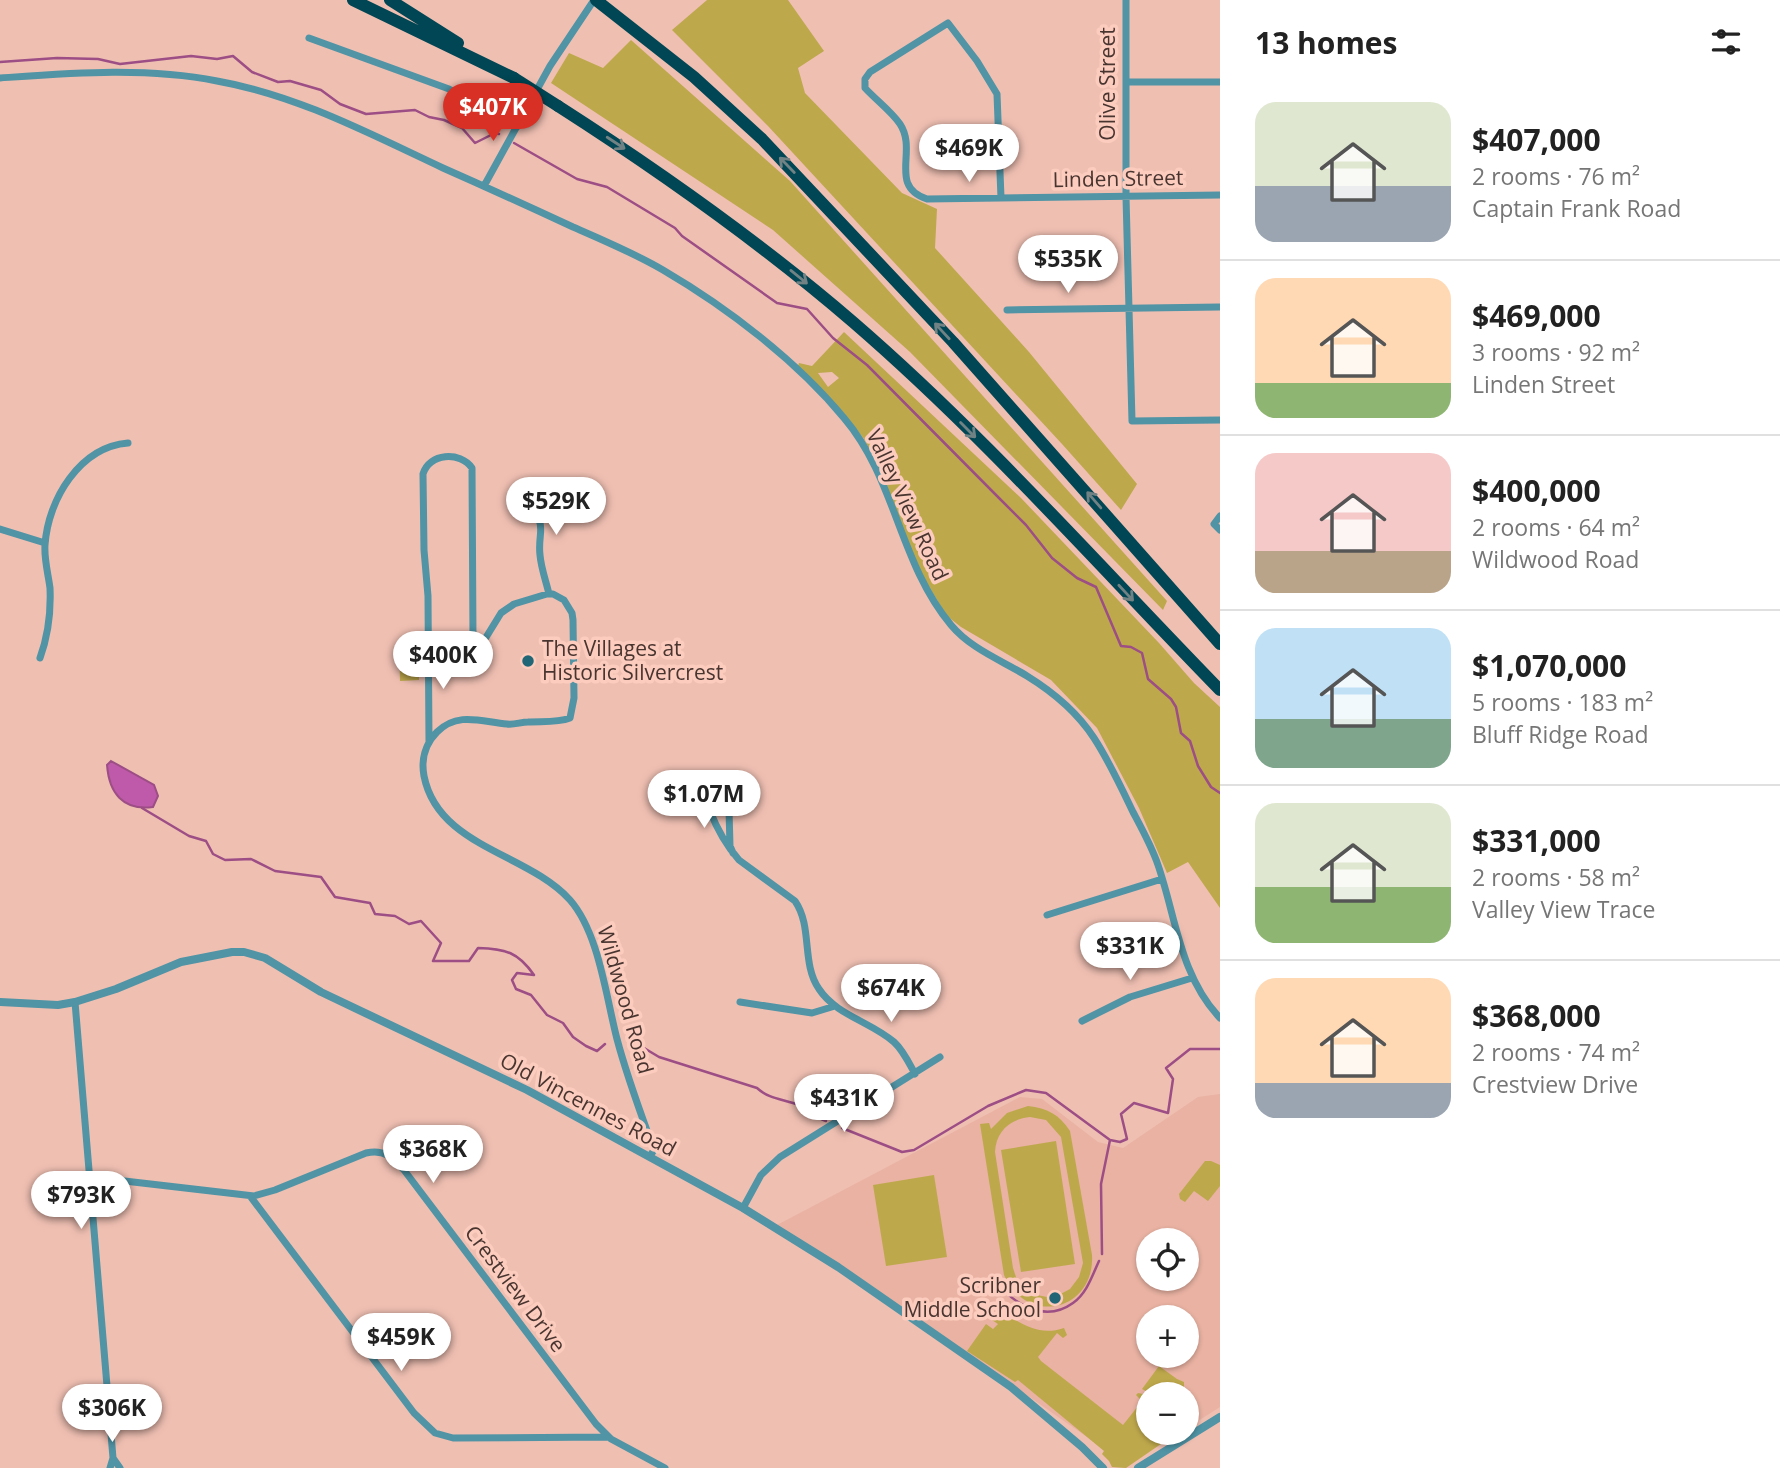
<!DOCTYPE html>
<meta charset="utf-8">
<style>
body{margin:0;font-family:"Open Sans",sans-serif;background:#f6f6f6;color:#222;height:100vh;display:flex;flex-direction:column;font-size:26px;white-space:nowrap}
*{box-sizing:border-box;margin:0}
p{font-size:23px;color:#767676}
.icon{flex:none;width:38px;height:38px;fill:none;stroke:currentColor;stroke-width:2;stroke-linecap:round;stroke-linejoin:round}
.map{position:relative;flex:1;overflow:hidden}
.sheet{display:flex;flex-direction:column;background:#fff;width:560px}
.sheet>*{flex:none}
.tools{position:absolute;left:1136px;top:1228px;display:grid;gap:14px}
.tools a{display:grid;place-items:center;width:63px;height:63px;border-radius:50%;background:#fff;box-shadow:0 2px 5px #0004;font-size:35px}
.price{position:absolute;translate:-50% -60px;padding:0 16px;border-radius:24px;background:#fff;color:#222;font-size:23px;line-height:46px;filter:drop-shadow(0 2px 4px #0008)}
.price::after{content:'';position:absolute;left:50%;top:42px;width:21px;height:16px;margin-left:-10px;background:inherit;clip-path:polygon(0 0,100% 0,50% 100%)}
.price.selected{background:#d93025;color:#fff}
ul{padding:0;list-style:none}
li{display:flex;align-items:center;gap:21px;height:175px;padding:0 35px}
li+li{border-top:2px solid #e0e0e0}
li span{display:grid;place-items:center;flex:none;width:196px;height:140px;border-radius:21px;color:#555}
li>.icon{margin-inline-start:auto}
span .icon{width:84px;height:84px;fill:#fffc;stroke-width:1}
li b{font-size:30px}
h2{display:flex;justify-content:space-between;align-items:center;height:84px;padding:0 35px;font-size:30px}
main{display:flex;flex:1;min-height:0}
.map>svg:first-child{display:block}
.built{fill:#e9b2a2;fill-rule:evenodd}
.green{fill:#bea84c;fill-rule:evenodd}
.water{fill:#bf59a9;stroke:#9c4e85;stroke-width:2}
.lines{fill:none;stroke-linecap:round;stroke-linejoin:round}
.stream{stroke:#9c4e85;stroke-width:2.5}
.minor{stroke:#5094a5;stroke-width:7}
.tertiary{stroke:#5094a5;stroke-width:8}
.motorway{stroke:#004654;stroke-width:12}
.motorway-bridge{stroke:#004654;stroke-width:12}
.oneway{stroke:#718284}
.poi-dot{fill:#206676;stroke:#fcccbe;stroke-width:2.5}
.labels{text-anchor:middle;stroke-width:7;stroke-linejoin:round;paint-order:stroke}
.street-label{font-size:21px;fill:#493530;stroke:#fcccbe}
.poi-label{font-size:21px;fill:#493530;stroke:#fcccbe;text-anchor:start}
</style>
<main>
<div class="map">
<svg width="1220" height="1468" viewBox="0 0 1220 1468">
<rect width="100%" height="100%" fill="#efbfb2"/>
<path class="built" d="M1220,1094V1407L1187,1428L1186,1395H1148V1433H1177L1127,1465L858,1277L777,1225L1020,1097L1042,1099L1098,1142L1123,1148L1198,1097ZM1148,1241H1186V1279H1148ZM1148,1318H1186V1356H1148Z"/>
<path class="green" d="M707,0H788L824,51L798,68L805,93L902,193L937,209L935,248L1029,352L1137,484L1121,510L1062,444L768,126L672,30Z
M631,40L790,181L1167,601L1163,610L910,352L773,230L551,83L569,53L603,68Z
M844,332L1021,498L1159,643L1194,683L1220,707V908L1188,862L1167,873L1139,808L1097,728L1051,680L961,627L947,616L918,569L884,478L864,439L843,412L798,366L799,363L812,366ZM832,372L839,378L828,387L818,373Z
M399,642H419V680L400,681Z
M1028,1106C1047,1108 1060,1115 1070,1131L1092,1255C1095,1311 1027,1327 1004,1275L980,1124L989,1123L991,1129L1007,1113ZM1030,1117L1046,1120L1061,1137L1083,1263L1079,1277L1070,1289L1055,1297H1047L1032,1294L1025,1290L1017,1280L1013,1268L995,1152C996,1132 1009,1119 1030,1117Z
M1056,1141L1075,1264L1021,1272L1001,1150Z
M1205,1161H1211L1220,1165V1186L1208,1201L1194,1191L1185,1202L1180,1199L1179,1194Z
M934,1175L947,1257L886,1266L873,1185Z
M999,1310C1021,1323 1038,1337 1064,1328L1067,1335L1063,1338L1057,1333L1038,1357L1041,1361L1123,1425L1142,1401L1136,1395L1138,1393L1148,1395V1433L1174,1435L1126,1468L1112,1467L1109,1461L1102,1454L1104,1451L1018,1380L1015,1382L967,1351L986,1324L993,1329L998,1324L989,1318Z
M1159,1366L1177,1379L1184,1382V1388L1179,1395H1153L1142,1389Z"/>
<path class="water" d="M111,761L154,785L158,796L153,807C123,811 109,793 107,765Z"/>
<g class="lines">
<path class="stream" d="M0,62L57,58L98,59L120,64L191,56L217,59L233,56L252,72L278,82L290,81L321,90L340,104L366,114L415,110L429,117L444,120L462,128L475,143L495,133L499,134
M514,143L577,179L607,187L675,228L682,236L777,303L807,309L833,338L867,365L1000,499L1026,525L1052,558L1077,578L1096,587L1121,646L1131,647L1142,653L1148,679L1171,699L1176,707L1181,733L1190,741L1198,766L1211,787L1220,793
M142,808L189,836L206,841L213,854L225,860L251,859L275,871L321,877L335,897L370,903L375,914L395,916L409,924L421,921L441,943L433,961H469L478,948C506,949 518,952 534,975L517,973L512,980L516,989L531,995L547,1015L563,1023L573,1037L586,1046L597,1051L605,1044
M629,1039L659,1057L757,1088C770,1100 785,1099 801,1106C810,1110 813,1117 826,1121
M842,1128L902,1152L914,1150L988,1106L1026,1090L1046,1093L1110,1140L1120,1142L1127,1139L1121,1114L1134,1103L1168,1113L1173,1079L1166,1068L1190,1049H1220
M1102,1254L1101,1184L1110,1140
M994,1276C1009,1303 1044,1324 1073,1303C1087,1293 1092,1276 1099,1261"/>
<path class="minor" d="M1126,0V197L1132,421L1220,420
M309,38L449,89L518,126
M0,78C72,73 146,67 217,81C297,95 370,134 443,168C486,187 530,207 573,227C603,240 634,253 663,270C728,308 797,361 844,418C896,479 899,563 951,625C971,649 1001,660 1027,676C1053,692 1077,712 1094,738C1109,761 1121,787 1133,812C1142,829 1152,847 1158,865C1176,917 1180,976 1220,1018
M1126,82H1220
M484,186L550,66L594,0
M1001,198L997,94L977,61L948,23L870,72L865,79V88C876,100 891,111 900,124C918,151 888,186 927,199L1220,195
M1007,310L1220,307
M522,507C551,520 537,531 540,555C541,568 546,581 549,594
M1220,516L1214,524L1220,530
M0,529L45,543
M428,639H485L501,613L514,604L547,594H553L564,600L572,613L573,620L574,698L570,718C557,723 542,721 528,722C521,722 514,725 507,724C482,722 458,711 437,732C425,744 421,760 424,776C438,847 528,853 570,900C599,933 606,997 617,1039C627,1077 641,1114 654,1150L650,1156
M40,658C48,636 51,611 50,588C48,573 44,559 45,545C48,499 80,447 128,443
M429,742L428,596L424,550L423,474C429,453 460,451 472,468L473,639
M733,853L730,846L729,810L726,805L719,802L713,805L710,811C717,829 725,844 739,860L795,901C813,927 801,963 819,989C836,1015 871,1022 894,1042C903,1050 909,1063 915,1074
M1047,915L1162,879
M75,1002L113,1458
M740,1002L812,1013L835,1006
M1082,1021L1130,997L1192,978
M90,1177L254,1196L275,1190L366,1153C384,1149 393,1157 404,1170L596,1424L611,1439L665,1468
M250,1196L414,1413L435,1433L453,1438L608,1437
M743,1208L761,1175L780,1157L940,1057
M110,1468L113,1458L120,1468"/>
<path class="tertiary" d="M0,1002L58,1005L75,1002L116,989L181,962L232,952H244L265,958L321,992L527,1090L743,1208L838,1267L1011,1387L1082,1447L1103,1468
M1138,1468L1220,1417"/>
<path class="motorway" d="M353,0L514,78
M390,0L458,43
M596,0L694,77L762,139L953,342L1220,644
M558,106C661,172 760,242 853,322C984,435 1099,566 1220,690"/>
<path class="motorway-bridge" d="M514,78L558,106"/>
</g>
<defs><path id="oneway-shaft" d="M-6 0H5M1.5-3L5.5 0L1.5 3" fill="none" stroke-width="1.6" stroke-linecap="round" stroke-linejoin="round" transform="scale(1.75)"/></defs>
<g class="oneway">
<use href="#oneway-shaft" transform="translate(616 143) rotate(33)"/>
<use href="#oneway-shaft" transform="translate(787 165) rotate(-134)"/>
<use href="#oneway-shaft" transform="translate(799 277) rotate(39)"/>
<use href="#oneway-shaft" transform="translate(942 331) rotate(-133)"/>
<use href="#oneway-shaft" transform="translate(968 430) rotate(45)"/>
<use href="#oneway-shaft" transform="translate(1094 500) rotate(-131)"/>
<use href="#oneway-shaft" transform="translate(1126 593) rotate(47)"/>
</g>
<g class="poi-dot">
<circle cx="528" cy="661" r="7"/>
<circle cx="1055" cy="1298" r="7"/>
</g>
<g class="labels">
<g class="street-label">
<text transform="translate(1108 84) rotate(-90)" y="7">Olive Street</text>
<text transform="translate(1118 179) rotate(-1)" y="7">Linden Street</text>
<text transform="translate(907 505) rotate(65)" y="7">Valley View Road</text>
<text transform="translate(625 1000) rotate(74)" y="7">Wildwood Road</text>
<text transform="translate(588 1105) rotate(28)" y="7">Old Vincennes Road</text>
<text transform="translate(515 1289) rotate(53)" y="7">Crestview Drive</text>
</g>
<g class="poi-label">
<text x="542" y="656">The Villages at<tspan x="542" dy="24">Historic Silvercrest</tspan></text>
<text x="1041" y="1293" text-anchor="end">Scribner<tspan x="1041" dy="24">Middle School</tspan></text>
</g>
</g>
</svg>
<div class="tools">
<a><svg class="icon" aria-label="locate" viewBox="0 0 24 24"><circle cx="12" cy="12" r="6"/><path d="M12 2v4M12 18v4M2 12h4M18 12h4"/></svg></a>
<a>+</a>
<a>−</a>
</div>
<b class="price selected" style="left:493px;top:143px">$407K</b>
<b class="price" style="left:969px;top:184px">$469K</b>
<b class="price" style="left:1068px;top:295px">$535K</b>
<b class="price" style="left:556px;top:537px">$529K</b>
<b class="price" style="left:443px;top:691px">$400K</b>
<b class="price" style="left:704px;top:830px">$1.07M</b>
<b class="price" style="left:1130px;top:982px">$331K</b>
<b class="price" style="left:891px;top:1024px">$674K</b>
<b class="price" style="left:844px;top:1134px">$431K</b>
<b class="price" style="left:433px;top:1185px">$368K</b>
<b class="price" style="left:81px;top:1231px">$793K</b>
<b class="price" style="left:401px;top:1373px">$459K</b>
<b class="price" style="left:112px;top:1444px">$306K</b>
</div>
<section class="sheet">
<h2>13 homes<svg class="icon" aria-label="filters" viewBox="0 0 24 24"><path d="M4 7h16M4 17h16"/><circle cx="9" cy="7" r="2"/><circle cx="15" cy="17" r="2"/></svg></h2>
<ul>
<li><span style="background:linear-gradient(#dfe7d0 60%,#9aa5b1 0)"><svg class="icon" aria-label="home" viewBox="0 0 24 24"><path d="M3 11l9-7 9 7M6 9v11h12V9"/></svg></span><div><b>$407,000</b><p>2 rooms · 76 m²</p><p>Captain Frank Road</p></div></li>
<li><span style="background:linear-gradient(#ffd9b3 75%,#8fb573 0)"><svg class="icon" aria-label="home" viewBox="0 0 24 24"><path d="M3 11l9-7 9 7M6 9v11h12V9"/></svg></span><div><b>$469,000</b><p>3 rooms · 92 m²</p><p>Linden Street</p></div></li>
<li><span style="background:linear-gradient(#f6c9c9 70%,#b9a48a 0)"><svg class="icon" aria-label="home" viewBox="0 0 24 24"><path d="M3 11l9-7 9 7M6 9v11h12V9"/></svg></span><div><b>$400,000</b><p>2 rooms · 64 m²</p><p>Wildwood Road</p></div></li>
<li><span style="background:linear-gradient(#bfe0f5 65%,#7fa58c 0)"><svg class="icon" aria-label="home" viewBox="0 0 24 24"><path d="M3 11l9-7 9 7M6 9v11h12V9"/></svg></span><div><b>$1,070,000</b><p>5 rooms · 183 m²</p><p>Bluff Ridge Road</p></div></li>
<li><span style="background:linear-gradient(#dfe7d0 60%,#8fb573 0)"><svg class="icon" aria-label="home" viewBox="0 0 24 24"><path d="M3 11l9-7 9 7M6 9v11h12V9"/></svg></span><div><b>$331,000</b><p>2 rooms · 58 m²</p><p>Valley View Trace</p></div></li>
<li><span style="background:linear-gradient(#ffd9b3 75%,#9aa5b1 0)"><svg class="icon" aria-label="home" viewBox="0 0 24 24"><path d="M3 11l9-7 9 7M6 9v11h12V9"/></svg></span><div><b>$368,000</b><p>2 rooms · 74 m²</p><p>Crestview Drive</p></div></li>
</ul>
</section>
</main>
